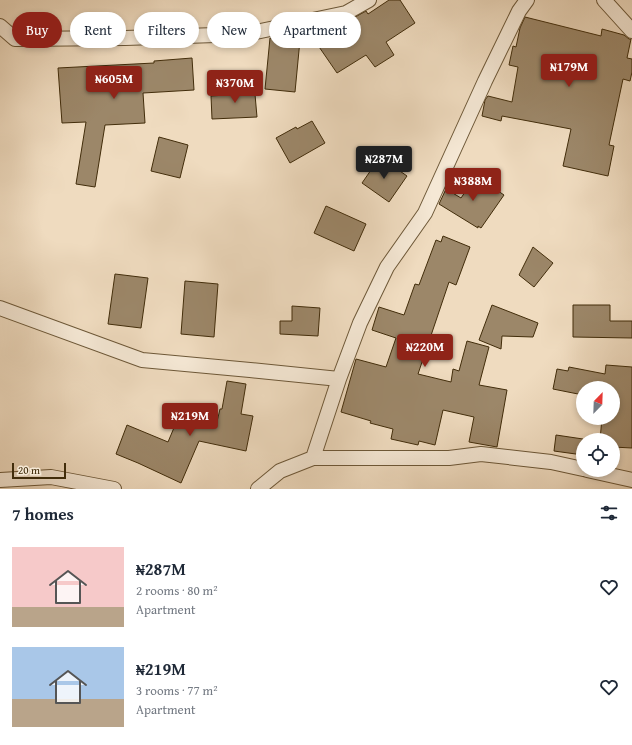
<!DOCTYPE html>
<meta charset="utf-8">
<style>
body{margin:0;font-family:"Gentium Book Plus",serif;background:#f2f2f3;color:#1f2937;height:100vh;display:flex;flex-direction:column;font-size:15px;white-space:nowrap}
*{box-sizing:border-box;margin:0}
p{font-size:13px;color:#747a83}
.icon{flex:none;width:22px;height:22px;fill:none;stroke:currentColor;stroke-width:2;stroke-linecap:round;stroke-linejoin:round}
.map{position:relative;height:489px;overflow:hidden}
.details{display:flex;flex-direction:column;background:#fff;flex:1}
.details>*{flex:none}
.hud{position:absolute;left:12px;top:12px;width:400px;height:36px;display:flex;gap:8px}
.needle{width:26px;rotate:23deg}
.tools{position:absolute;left:576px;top:381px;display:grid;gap:8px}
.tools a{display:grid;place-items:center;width:44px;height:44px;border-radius:50%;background:#fff;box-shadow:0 2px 6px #0003;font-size:20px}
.scale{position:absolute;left:12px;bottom:10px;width:54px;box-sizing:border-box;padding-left:4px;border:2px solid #422d0b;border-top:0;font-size:11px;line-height:14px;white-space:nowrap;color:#422d0b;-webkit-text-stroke:3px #f5e8d5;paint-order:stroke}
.price{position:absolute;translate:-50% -34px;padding:0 9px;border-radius:4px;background:#8f2418;color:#fff;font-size:13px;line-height:26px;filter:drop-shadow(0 1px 2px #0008)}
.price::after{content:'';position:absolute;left:50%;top:24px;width:12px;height:9px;margin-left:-6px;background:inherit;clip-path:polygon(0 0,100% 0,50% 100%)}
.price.active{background:#222;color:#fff}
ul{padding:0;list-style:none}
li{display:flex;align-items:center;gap:12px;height:100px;padding:0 12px}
li span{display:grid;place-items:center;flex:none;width:112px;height:80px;border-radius:0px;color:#555}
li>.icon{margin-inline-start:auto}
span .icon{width:48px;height:48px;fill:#fffc;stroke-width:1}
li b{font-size:17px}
h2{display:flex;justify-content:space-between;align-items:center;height:48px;padding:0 12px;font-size:17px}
.chip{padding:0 14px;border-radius:18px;background:#fff;box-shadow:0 2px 6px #0003;font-size:14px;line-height:36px}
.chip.active{background:#8f2418;color:#fff}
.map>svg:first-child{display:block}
.building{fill:#9c8769;stroke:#422d0b}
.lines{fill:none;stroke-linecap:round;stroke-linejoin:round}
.minor-casing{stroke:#6d5838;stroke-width:16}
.minor{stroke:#f5e8d5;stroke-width:14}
</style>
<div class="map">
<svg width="632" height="489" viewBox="0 0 632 489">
<rect width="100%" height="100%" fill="#efdbbf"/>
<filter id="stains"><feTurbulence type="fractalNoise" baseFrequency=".005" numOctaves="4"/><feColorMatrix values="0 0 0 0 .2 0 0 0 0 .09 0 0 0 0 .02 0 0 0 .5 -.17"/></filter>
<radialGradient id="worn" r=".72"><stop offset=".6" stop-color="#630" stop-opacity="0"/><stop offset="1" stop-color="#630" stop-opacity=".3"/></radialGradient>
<path class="building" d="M389,0H400L415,23L386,42L394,55L375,67L366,55L337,73L315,41L338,25L339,26L366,11L368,14Z
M525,17L601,36L602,29L624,35L629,39H631L627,58L632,59V72L630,81L623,79L609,145L614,146L608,176L563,166L571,129L502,116L501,121L482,116L485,100L488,96L512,102L518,67L509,65L513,46L516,47L520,28Z
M270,38L300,40L295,92L265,89Z
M192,58L194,90L143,93L145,123L105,125L95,187L76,184L86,122L62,123L58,68L154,63V61Z
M254,83L257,117L212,119L211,96L241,94V84Z
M312,121L325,143L290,163L276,138L296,127L297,129Z
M159,137L188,145L180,178L151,171Z
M380,157L407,176L389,202L362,183Z
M476,176L504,195L481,228L478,226V228L439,204L446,189L461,198Z
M326,206L366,224L354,251L314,233Z
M443,236L470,247L456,285L449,282L418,374L451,382L453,369L459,371L467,341L489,347L479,385L507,390L497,447L469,442L474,417L443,410L435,445L419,441L418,445L391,439L393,429L370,423L371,421L341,412L356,359L386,367L396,338L372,330L379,307L404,315L415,284L419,285L436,240L441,242Z
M533,247L553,263L534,287L519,275Z
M115,274L148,278L141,328L108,324Z
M185,281L218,284L214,337L181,334Z
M492,305L538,323L533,337L502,336L501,349L479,340Z
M573,305H610V321H632V338L573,337Z
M292,306L320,308L318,336L280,334V321H292Z
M606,365L632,367V448L613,447V440H600L602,418H613V388H583V395L553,389L557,369L568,371L569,367L605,374Z
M227,381L246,384L241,414L253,416L246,451L199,441L181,483L138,463L116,454L127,425L168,442L181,411L216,426L220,409H222Z
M556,435L583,439V455L554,451Z"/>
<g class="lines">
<defs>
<path id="minor" d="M604,0L632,31
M0,26L15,39L125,38L246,34L346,13L369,0
M0,308L142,360L250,370L339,379
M313,458L339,379L360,323L387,267L425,213L485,81L519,11L527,0
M587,470L632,480
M0,480L51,477L114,489
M258,489L280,471L313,458H449L481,454L551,462L583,469"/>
</defs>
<use href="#minor" class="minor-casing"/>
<use href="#minor" class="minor"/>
</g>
<rect width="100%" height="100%" filter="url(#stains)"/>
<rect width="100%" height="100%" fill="url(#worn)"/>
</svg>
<div class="tools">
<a><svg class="needle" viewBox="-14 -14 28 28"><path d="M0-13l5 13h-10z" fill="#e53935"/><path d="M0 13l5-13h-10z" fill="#747a83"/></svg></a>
<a><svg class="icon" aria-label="locate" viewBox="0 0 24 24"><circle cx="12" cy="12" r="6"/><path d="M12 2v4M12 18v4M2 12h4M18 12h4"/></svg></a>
</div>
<div class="scale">20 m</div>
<b class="price" style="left:569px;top:88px">₦179M</b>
<b class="price" style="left:114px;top:100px">₦605M</b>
<b class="price" style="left:235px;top:104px">₦370M</b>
<b class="price active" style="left:384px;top:180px">₦287M</b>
<b class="price" style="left:473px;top:202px">₦388M</b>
<b class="price" style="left:425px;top:368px">₦220M</b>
<b class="price" style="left:190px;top:437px">₦219M</b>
<div class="hud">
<a class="chip active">Buy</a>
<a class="chip">Rent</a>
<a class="chip">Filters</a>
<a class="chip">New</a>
<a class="chip">Apartment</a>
</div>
</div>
<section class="details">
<h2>7 homes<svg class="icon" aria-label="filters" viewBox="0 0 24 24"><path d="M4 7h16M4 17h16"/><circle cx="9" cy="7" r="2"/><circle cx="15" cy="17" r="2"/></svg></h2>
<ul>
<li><span style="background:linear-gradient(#f6c9c9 75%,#b9a48a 0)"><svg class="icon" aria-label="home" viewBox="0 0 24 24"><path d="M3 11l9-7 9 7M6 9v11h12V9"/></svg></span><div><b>₦287M</b><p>2 rooms · 80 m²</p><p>Apartment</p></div><svg class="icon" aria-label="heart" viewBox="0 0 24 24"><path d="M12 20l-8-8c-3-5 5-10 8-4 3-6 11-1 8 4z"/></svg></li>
<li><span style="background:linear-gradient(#a9c7e8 65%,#b9a48a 0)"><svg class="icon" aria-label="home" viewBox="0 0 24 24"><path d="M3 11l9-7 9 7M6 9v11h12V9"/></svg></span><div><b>₦219M</b><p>3 rooms · 77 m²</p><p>Apartment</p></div><svg class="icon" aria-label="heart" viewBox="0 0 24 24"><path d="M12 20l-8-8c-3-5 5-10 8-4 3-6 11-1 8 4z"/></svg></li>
</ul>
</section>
